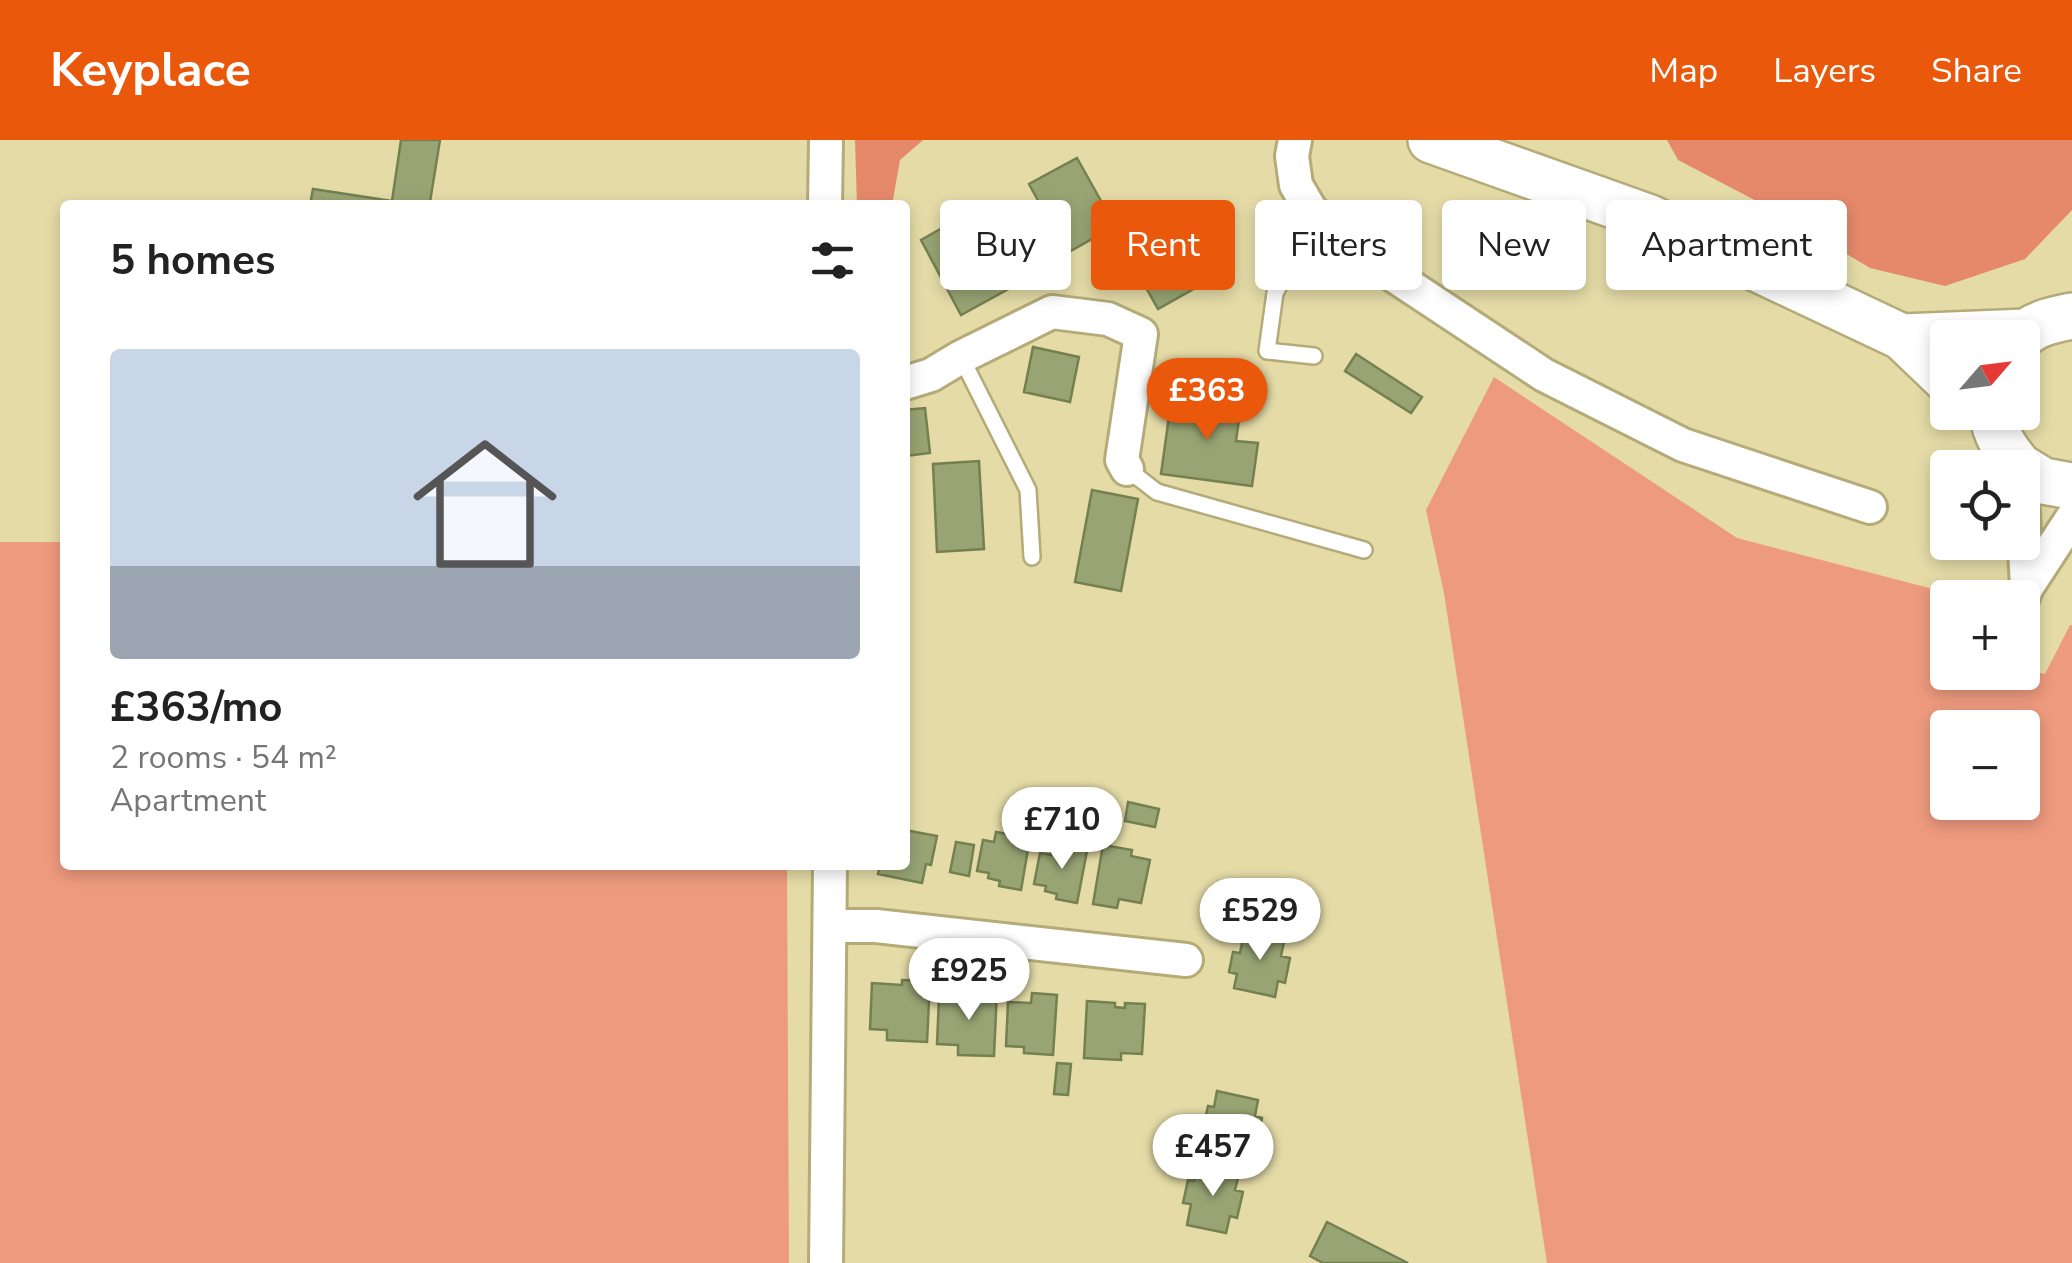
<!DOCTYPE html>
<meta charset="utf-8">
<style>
body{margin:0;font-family:"Nunito Sans",sans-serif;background:#f6f6f6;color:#222;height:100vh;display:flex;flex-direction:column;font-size:38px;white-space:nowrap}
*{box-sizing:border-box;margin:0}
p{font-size:32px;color:#767676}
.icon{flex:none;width:55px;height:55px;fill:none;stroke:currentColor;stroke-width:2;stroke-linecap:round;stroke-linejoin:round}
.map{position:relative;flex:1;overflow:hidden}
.sheet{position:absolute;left:60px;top:60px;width:850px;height:670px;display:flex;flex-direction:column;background:#fff;border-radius:10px;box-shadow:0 5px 15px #0003}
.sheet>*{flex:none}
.guide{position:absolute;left:940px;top:60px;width:950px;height:90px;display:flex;gap:20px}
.needle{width:65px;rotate:62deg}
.tools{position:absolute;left:1930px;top:180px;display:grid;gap:20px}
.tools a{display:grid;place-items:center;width:110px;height:110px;border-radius:10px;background:#fff;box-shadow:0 5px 15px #0003;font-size:50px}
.price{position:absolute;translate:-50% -85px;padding:0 22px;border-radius:35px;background:#fff;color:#222;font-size:32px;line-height:65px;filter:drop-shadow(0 2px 5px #0008)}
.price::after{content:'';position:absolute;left:50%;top:60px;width:30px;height:22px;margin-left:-15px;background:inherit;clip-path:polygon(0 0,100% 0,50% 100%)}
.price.on{background:#ea580c;color:#fff}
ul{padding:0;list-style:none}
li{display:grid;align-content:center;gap:20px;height:530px;padding:0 50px}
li+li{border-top:2px solid #e0e0e0}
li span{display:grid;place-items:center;height:310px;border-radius:10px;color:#555}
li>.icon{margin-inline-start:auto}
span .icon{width:180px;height:180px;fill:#fffc;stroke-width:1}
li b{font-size:42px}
h2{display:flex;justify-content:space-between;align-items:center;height:120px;padding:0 50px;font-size:42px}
.pill{padding:0 35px;border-radius:10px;background:#fff;box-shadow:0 5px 15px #0003;font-size:35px;line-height:90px}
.pill.on{background:#ea580c;color:#fff}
header{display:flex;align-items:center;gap:60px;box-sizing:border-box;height:140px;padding:0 50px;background:#ea580c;color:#fff}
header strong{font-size:48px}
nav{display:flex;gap:55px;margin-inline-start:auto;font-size:35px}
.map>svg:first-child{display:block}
.green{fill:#ee9a7e;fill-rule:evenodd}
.forest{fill:#e6896a}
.building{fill:#98a474;stroke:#758051;stroke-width:2.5}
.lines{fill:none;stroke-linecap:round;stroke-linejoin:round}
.lane-casing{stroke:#b4ab79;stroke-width:20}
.street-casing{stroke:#b4ab79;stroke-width:38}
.secondary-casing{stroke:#b4ab79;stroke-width:50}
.lane{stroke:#fff;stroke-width:15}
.street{stroke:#fff;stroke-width:32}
.secondary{stroke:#fff;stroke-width:45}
</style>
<header>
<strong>Keyplace</strong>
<nav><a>Map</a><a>Layers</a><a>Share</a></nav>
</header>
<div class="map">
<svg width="2072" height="1123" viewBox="0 0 2072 1123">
<rect width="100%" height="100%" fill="#e4dba7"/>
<path class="green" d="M1494,237L1737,398L1964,457L1948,458V532H2022L2023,529L2045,534L2070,485H2072V1123H1547L1444,453L1426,370ZM1948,588H2022V662H1948Z
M0,402H65V725H787L789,1123H0Z"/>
<path class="forest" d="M855,0H923L900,20L892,65H857Z
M1667,0H2072V70L2025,119L1945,146L1870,128L1768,67L1678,20Z"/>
<path class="building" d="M401,0H440L430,62L443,65H310L313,49L392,61Z
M1077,18L1115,86L1067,113L1029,44Z
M1168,74L1206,142L1158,169L1120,101Z
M974,79L1012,147L961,175L921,100L951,83L954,90Z
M1033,207L1079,217L1070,262L1024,252Z
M1356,214L1422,257L1411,273L1345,231Z
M1172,255L1241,264L1236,301L1258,303L1252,346L1161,334Z
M925,268L930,313L905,316V270Z
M979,321L984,409L937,412L933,324Z
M1092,350L1138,359L1121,451L1075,442Z
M1128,662L1159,669L1155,687L1125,681Z
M905,690L937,696L931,725L926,724L922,743L878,734L880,725H905Z
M996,692L1030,698L1021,750L999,746L1000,741L988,738L989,733L977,731L983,700L994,702Z
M956,702L974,705L969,736L950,732Z
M1053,705L1087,711L1077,763L1056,759L1057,754L1045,751L1046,746L1034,744L1040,713L1051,715Z
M1103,705L1132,710L1131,716L1150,720L1141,763L1119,759L1117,768L1093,764Z
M1245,788L1285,797L1281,816L1290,818L1285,843L1278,841L1275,857L1234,848L1237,834L1229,832L1233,812L1240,813Z
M902,840L930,841L927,902L887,900V890L870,889L872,843L902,845Z
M969,848L997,850L994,916L958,915V905L937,904L939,858L968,859Z
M1032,853L1057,855L1053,915L1024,913V907L1006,906L1008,862L1031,863Z
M1087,861L1115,863V867L1125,868V863L1145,864L1142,914L1121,913V920L1084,918Z
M1057,923L1071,924L1068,955L1054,954Z
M1217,951L1258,960L1255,976L1262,978L1257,1003L1249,1002L1246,1020L1206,1011L1211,990L1203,989L1208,966L1214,967Z
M1198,1025L1239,1034L1235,1050L1243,1052L1237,1078L1230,1076L1226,1093L1187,1085L1191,1064L1183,1063L1188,1040L1194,1041Z
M1327,1082L1408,1123H1323L1310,1116Z"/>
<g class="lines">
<defs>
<path id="lane" d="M1310,69L1299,107L1275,153L1267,211L1314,216
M961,217L1028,350L1032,417
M1127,329L1157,352L1364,410"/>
<path id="street" d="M1295,0L1292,16L1296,45L1310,69L1343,102L1544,235L1683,305L1870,367
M825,65L826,0
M905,243L931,235L961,217L1052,172L1108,179L1141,194L1122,320L1127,329
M2022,355L2027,447
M2022,460L2027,447L2072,378
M830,786H876L1186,820
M826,1123L830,725"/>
<path id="secondary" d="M1431,0L1650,78L1902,197L1948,241
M1902,197L2026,192
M2020,198C2034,183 2053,180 2072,176
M1992,272C1995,295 2006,311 2021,328
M2022,328L2043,341L2072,346"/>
</defs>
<use href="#lane" class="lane-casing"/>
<use href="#street" class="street-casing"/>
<use href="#secondary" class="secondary-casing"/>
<use href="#lane" class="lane"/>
<use href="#street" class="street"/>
<use href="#secondary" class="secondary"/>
</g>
</svg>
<div class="tools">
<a><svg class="needle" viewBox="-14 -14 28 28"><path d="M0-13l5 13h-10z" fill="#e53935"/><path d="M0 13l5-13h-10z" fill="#767676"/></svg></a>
<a><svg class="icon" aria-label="locate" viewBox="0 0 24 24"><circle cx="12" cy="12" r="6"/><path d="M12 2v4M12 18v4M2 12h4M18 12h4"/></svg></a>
<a>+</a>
<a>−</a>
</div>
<b class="price on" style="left:1207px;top:303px">£363</b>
<b class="price" style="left:1062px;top:732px">£710</b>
<b class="price" style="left:1260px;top:823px">£529</b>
<b class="price" style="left:969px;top:883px">£925</b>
<b class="price" style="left:1213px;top:1059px">£457</b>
<div class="guide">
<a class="pill">Buy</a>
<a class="pill on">Rent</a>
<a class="pill">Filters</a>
<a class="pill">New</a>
<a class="pill">Apartment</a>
</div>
<section class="sheet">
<h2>5 homes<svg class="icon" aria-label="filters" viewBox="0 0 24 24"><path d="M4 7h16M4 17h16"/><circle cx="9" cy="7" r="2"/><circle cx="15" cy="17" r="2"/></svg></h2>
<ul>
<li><span style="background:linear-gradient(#c9d6e8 70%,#9aa5b1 0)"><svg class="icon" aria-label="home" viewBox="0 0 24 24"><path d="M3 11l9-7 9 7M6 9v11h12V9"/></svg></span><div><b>£363/mo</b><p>2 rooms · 54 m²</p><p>Apartment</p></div></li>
</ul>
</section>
</div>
